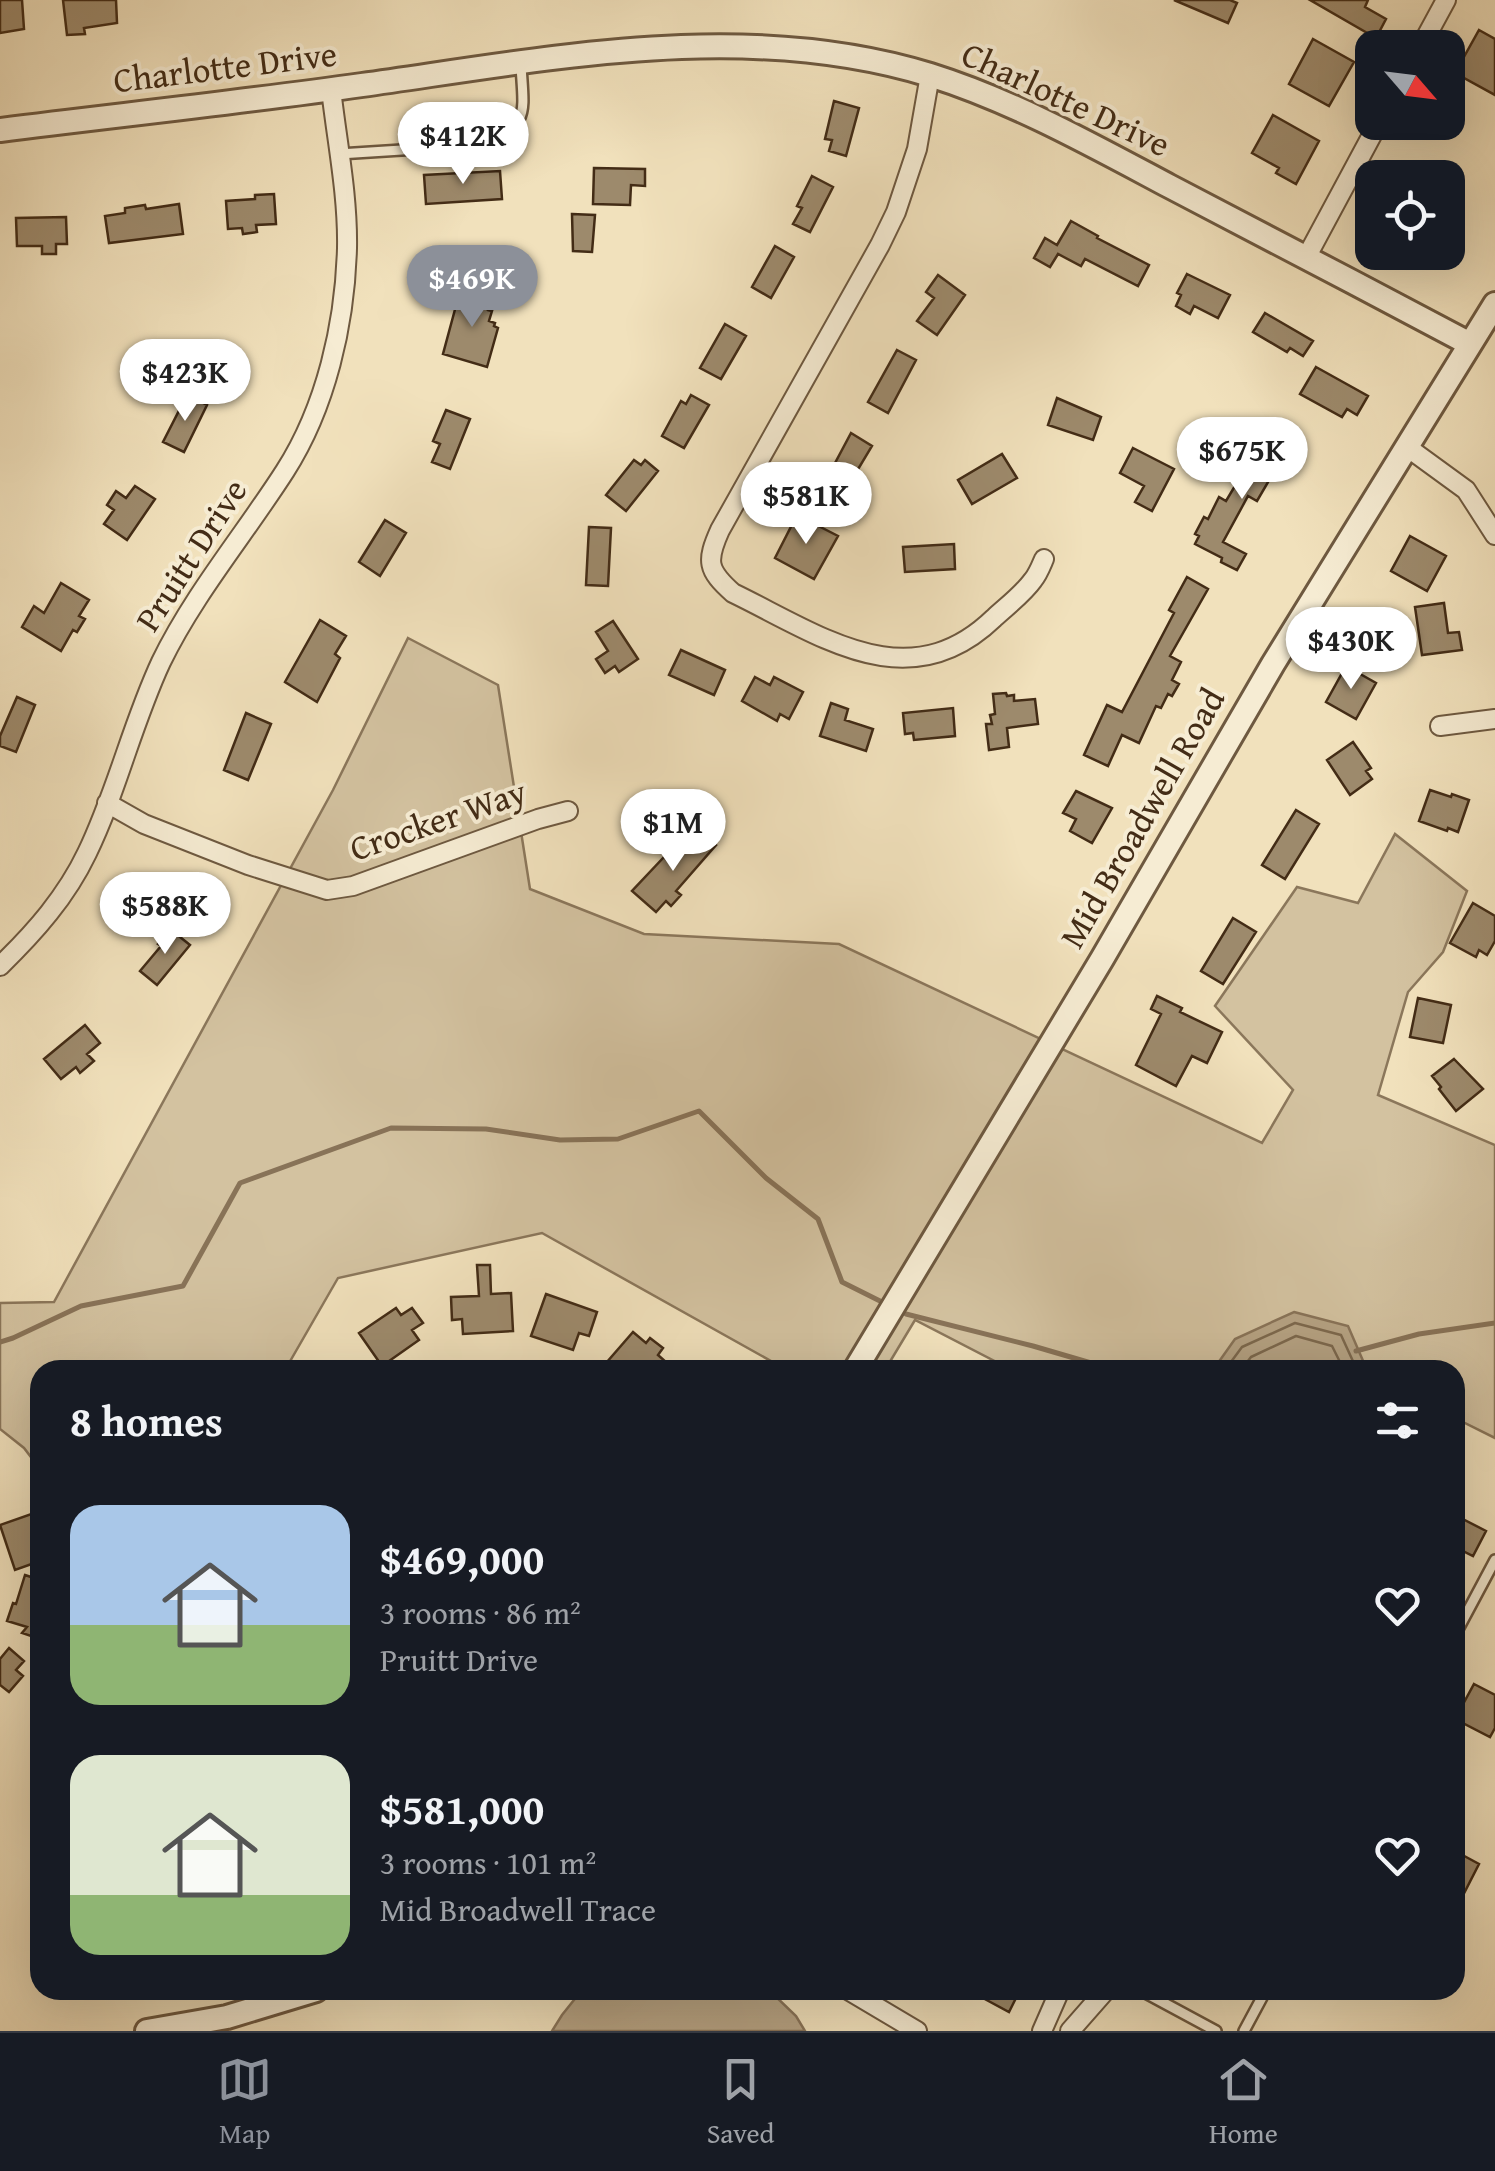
<!DOCTYPE html>
<meta charset="utf-8">
<style>
body{margin:0;font-family:"Gentium Book Plus",serif;background:#20242c;color:#f1f3f6;height:100vh;display:flex;flex-direction:column;font-size:38px;white-space:nowrap}
*{box-sizing:border-box;margin:0}
p{font-size:32px;color:#9ea1a6}
.icon{flex:none;width:55px;height:55px;fill:none;stroke:currentColor;stroke-width:2;stroke-linecap:round;stroke-linejoin:round}
.map{position:relative;flex:1;overflow:hidden}
.drawer{position:absolute;left:30px;top:1360px;width:1435px;height:640px;display:flex;flex-direction:column;background:#171b24;border-radius:30px;box-shadow:0 10px 40px #0002}
.drawer>*{flex:none}
.needle{width:65px;rotate:118deg}
.buttons{position:absolute;left:1355px;top:30px;display:grid;gap:20px}
.buttons a{display:grid;place-items:center;width:110px;height:110px;border-radius:20px;background:#171b24;box-shadow:0 10px 40px #0002;font-size:50px}
.price{position:absolute;translate:-50% -85px;padding:0 22px;border-radius:35px;background:#fff;color:#222;font-size:32px;line-height:65px;filter:drop-shadow(0 2px 5px #0008)}
.price::after{content:'';position:absolute;left:50%;top:60px;width:30px;height:22px;margin-left:-15px;background:inherit;clip-path:polygon(0 0,100% 0,50% 100%)}
.price.current{background:#8c9099;color:#fff}
ul{padding:0;list-style:none}
li{display:flex;align-items:center;gap:30px;height:250px;padding:0 40px}
li span{display:grid;place-items:center;flex:none;width:280px;height:200px;border-radius:30px;color:#555}
li>.icon{margin-inline-start:auto}
span .icon{width:120px;height:120px;fill:#fffc;stroke-width:1}
li b{font-size:42px}
h2{display:flex;justify-content:space-between;align-items:center;height:120px;padding:0 40px;font-size:42px}
.menu{display:flex;justify-content:space-around;align-items:center;height:140px;border-top:2px solid #363941;background:#171b24;font-size:28px;color:#9ea1a6}
.menu a{display:grid;justify-items:center;gap:5px}
.menu .current{color:#8c9099}
.map>svg:first-child{display:block}
.green{fill:#d3c2a0;stroke:#8b775b;stroke-width:2.5}
.water{fill:#b6a384;stroke:#887358;stroke-width:2.5}
.lines{fill:none;stroke-linecap:round;stroke-linejoin:round}
.shore{stroke:#7c684d;stroke-width:2.5}
.stream{stroke:#887358;stroke-width:5}
.building{fill:#9d8a6c;stroke:#432c16;stroke-width:2.5}
.service-casing{stroke:#6e5940;stroke-width:14}
.minor-casing{stroke:#6e5940;stroke-width:22}
.tertiary-casing{stroke:#6e5940;stroke-width:28}
.service{stroke:#f6ecd3;stroke-width:9}
.minor{stroke:#f6ecd3;stroke-width:18}
.tertiary{stroke:#f6ecd3;stroke-width:22}
.labels{text-anchor:middle;stroke-width:8;stroke-linejoin:round;paint-order:stroke}
.street-label{font-size:35px;fill:#432c16;stroke:#f6ecd3}
</style>
<div class="map">
<svg width="1495" height="2031" viewBox="0 0 1495 2031">
<rect width="100%" height="100%" fill="#f1e1bc"/>
<filter id="stains"><feTurbulence type="fractalNoise" baseFrequency=".002" numOctaves="4"/><feColorMatrix values="0 0 0 0 .2 0 0 0 0 .09 0 0 0 0 .02 0 0 0 .5 -.17"/></filter>
<radialGradient id="worn" r=".72"><stop offset=".6" stop-color="#630" stop-opacity="0"/><stop offset="1" stop-color="#630" stop-opacity=".3"/></radialGradient>
<path class="green" d="M408,638L498,685L530,889L644,934L839,944L1262,1143L1293,1090L1215,1006L1297,887L1358,903L1395,834L1467,891L1443,952L1408,992L1378,1095L1495,1145V1438L1455,1418V1370H1012L915,1320L885,1370H787L542,1233L338,1278L285,1370H40V1469L24,1448L0,1429V1303L54,1302L333,790Z"/>
<path class="water" d="M1294,1312L1348,1326L1367,1370H1213L1235,1339Z
M582,1990H769L796,2016L805,2031H552L562,2015Z"/>
<g class="lines">
<path class="shore" d="M1225,1370L1242,1347L1295,1323L1341,1335L1357,1370
M1241,1370L1251,1357L1296,1336L1332,1346L1344,1370"/>
<path class="stream" d="M906,1314L1033,1346L1115,1370
M0,1342L13,1338L81,1306L183,1286L240,1183L391,1128L486,1129L560,1140L618,1139L699,1111L766,1178L818,1219L842,1282L886,1304
M1356,1351L1419,1334L1495,1323"/>
</g>
<path class="building" d="M0,0H22L24,29L0,33Z
M63,0H116L117,23L84,28L85,34L67,35Z
M1174,0H1230L1237,3L1228,23Z
M1310,0H1368L1365,7L1386,19L1376,38Z
M1479,30L1495,39V95L1455,73Z
M1313,39L1354,62L1329,106L1289,84Z
M834,101L859,108L846,156L829,151L832,140L825,139Z
M1273,115L1319,141L1296,184L1276,173L1279,168L1252,153Z
M594,168L645,169V186L631,185L630,205L593,204Z
M500,171L502,199L426,204L424,175Z
M812,176L833,187L810,232L793,224L802,208L797,206Z
M274,194L276,224L256,225L257,232L243,234L242,228L228,229L226,201L255,199V195Z
M179,204L183,234L109,243L105,216L125,213V208L145,205L146,209Z
M572,214L595,215L592,252L573,251Z
M66,217L67,244H56V254H42V246H17L16,218Z
M1071,221L1098,236L1097,238L1149,265L1138,286L1085,259L1081,266L1058,254L1050,267L1034,258L1045,238L1057,245Z
M775,246L794,257L771,298L752,287Z
M1187,274L1230,295L1218,318L1194,306L1190,314L1176,306L1181,295L1177,293Z
M938,275L965,295L937,335L917,321L934,298L926,292Z
M467,289L492,296L488,310L492,311L489,321L495,323L494,326L498,328L487,367L443,354L457,302L463,304Z
M1265,313L1313,341L1303,356L1290,348L1287,352L1253,332Z
M725,324L746,336L721,379L700,368Z
M897,350L916,360L888,413L868,402Z
M1316,367L1368,396L1357,415L1347,409L1342,417L1300,394Z
M187,395L207,405L184,452L163,442Z
M691,395L709,405L684,448L662,436L681,401L686,404Z
M1057,398L1101,417L1093,440L1048,425Z
M446,410L470,419L450,469L432,462L440,444L433,441Z
M851,433L872,446L845,491L826,480Z
M1263,439L1298,461L1288,477L1275,470L1257,501L1248,496L1223,542L1246,554L1237,570L1221,562L1222,558L1195,544L1199,536L1195,534L1204,517L1208,519L1219,497L1226,501Z
M1133,448L1174,469L1152,511L1135,502L1144,486L1120,473Z
M1002,454L1017,478L972,504L958,480Z
M634,460L641,465L645,460L658,471L626,511L606,495Z
M135,486L155,499L127,540L104,524L114,510L107,505L116,491L126,498Z
M797,515L838,536L814,579L775,558Z
M385,520L406,533L380,576L359,562Z
M589,527L611,528L608,586L586,585Z
M1410,536L1446,556L1427,591L1391,571Z
M954,544L955,569L905,572L903,547Z
M1187,577L1208,589L1170,656L1181,662L1172,680L1179,684L1172,696L1168,694L1161,708L1156,706L1139,743L1122,735L1108,766L1084,755L1107,705L1122,712L1174,613L1169,610Z
M61,583L89,600L79,616L85,619L77,632L73,630L61,651L22,627L34,606L44,613Z
M1444,603L1448,633L1459,632L1462,650L1422,655L1415,607Z
M320,620L346,636L335,654L340,658L317,702L285,682Z
M613,621L638,659L619,672L615,666L605,673L596,659L608,651L596,632Z
M681,650L725,670L714,695L669,675Z
M1346,666L1376,683L1356,719L1326,702Z
M755,677L770,685L774,677L803,692L789,719L780,714L777,721L742,701Z
M1006,693L1007,696L1014,695V701L1035,699L1038,724L1007,728L1009,747L989,750L986,724H992L990,715L995,714L993,694Z
M17,697L35,705L16,752L0,746V736Z
M831,703L848,709L845,720L873,729L866,751L820,736Z
M953,708L955,736L914,740L913,733L905,734L903,713Z
M246,713L271,724L248,780L224,770Z
M1353,742L1371,768L1366,771L1372,779L1350,795L1327,760Z
M1430,790L1451,797L1452,794L1469,800L1458,832L1448,828L1447,831L1419,821Z
M1076,791L1112,808L1092,843L1070,831L1076,819L1063,813Z
M1296,810L1319,824L1285,879L1262,865Z
M701,832L716,845L676,891L681,895L671,906L666,901L656,912L632,891L664,857L671,864Z
M1473,903L1495,916V941L1487,955L1479,950L1476,957L1450,943Z
M1233,918L1256,932L1223,984L1201,971Z
M170,929L190,945L157,985L140,971L161,946L158,944Z
M1157,996L1182,1008L1180,1012L1222,1032L1207,1063L1192,1056L1176,1086L1136,1065L1161,1014L1151,1009Z
M1418,998L1451,1005L1443,1043L1410,1037Z
M85,1025L100,1043L87,1054L94,1061L80,1073L76,1067L61,1079L44,1059Z
M1454,1059L1483,1089L1456,1111L1439,1089L1441,1087L1432,1076Z
M477,1265H490L491,1294L511,1293L513,1331L463,1334L462,1319L452,1320L451,1297L479,1296Z
M546,1294L597,1312L589,1336L579,1333L573,1350L531,1336Z
M396,1308L401,1315L412,1308L423,1323L412,1330L419,1340L382,1366L359,1333Z
M633,1332L646,1343L650,1338L663,1348L658,1355L666,1362L659,1370H600Z
M40,1511V1561L15,1570L0,1525Z
M1455,1515L1486,1531L1473,1556L1455,1547Z
M25,1575L40,1580V1639L22,1633L27,1627L7,1621L13,1603L16,1604Z
M9,1648L24,1661L16,1670L23,1676L9,1692L0,1685V1659Z
M1474,1684L1495,1695V1728L1490,1737L1455,1719Z
M1455,1851L1479,1864L1455,1911Z
M968,1990H1020L1009,2012Z"/>
<g class="lines">
<defs>
<path id="service" d="M339,154L480,145C530,125 524,115 521,66
M1455,1635L1495,1560
M1140,1990L1216,2031
M1244,2031L1266,1990"/>
<path id="minor" d="M1420,48L1446,0
M930,75L917,149L896,212L880,245L720,530C706,561 707,570 733,593C820,635 908,701 994,618C1007,606 1023,594 1033,580C1038,574 1041,566 1044,559
M1306,258L1379,122
M1407,447L1466,490L1495,535
M1440,726L1495,719
M107,803L144,824L248,865L327,890L353,886L538,819L568,811
M0,966C35,932 66,897 87,853C117,791 132,724 161,662C194,594 244,535 285,471C326,407 345,324 347,248C348,195 337,142 331,89
M848,1990L917,2031
M1042,2031L1060,1990
M1070,2031L1106,1990"/>
<path id="tertiary" d="M0,130C120,115 241,102 362,85C548,59 745,18 930,75C1013,101 1092,145 1169,186C1269,238 1370,291 1470,344
M855,1370L1102,959L1273,664L1495,304
M147,2031L227,2017L316,1990"/>
</defs>
<use href="#service" class="service-casing"/>
<use href="#minor" class="minor-casing"/>
<use href="#tertiary" class="tertiary-casing"/>
<use href="#service" class="service"/>
<use href="#minor" class="minor"/>
<use href="#tertiary" class="tertiary"/>
</g>
<g class="labels">
<g class="street-label">
<text transform="translate(225 67) rotate(-7)" y="12">Charlotte Drive</text>
<text transform="translate(1066 99) rotate(25)" y="12">Charlotte Drive</text>
<text transform="translate(191 555) rotate(-57)" y="12">Pruitt Drive</text>
<text transform="translate(1142 818) rotate(-60)" y="12">Mid Broadwell Road</text>
<text transform="translate(438 820) rotate(-19)" y="12">Crocker Way</text>
</g>
</g>
<rect width="100%" height="100%" filter="url(#stains)"/>
<rect width="100%" height="100%" fill="url(#worn)"/>
</svg>
<div class="buttons">
<a><svg class="needle" viewBox="-14 -14 28 28"><path d="M0-13l5 13h-10z" fill="#e53935"/><path d="M0 13l5-13h-10z" fill="#9ea1a6"/></svg></a>
<a><svg class="icon" aria-label="locate" viewBox="0 0 24 24"><circle cx="12" cy="12" r="6"/><path d="M12 2v4M12 18v4M2 12h4M18 12h4"/></svg></a>
</div>
<b class="price" style="left:463px;top:187px">$412K</b>
<b class="price current" style="left:472px;top:330px">$469K</b>
<b class="price" style="left:185px;top:424px">$423K</b>
<b class="price" style="left:1242px;top:502px">$675K</b>
<b class="price" style="left:806px;top:547px">$581K</b>
<b class="price" style="left:1351px;top:692px">$430K</b>
<b class="price" style="left:673px;top:874px">$1M</b>
<b class="price" style="left:165px;top:957px">$588K</b>
<section class="drawer">
<h2>8 homes<svg class="icon" aria-label="filters" viewBox="0 0 24 24"><path d="M4 7h16M4 17h16"/><circle cx="9" cy="7" r="2"/><circle cx="15" cy="17" r="2"/></svg></h2>
<ul>
<li><span style="background:linear-gradient(#a9c7e8 60%,#8fb573 0)"><svg class="icon" aria-label="home" viewBox="0 0 24 24"><path d="M3 11l9-7 9 7M6 9v11h12V9"/></svg></span><div><b>$469,000</b><p>3 rooms · 86 m²</p><p>Pruitt Drive</p></div><svg class="icon" aria-label="heart" viewBox="0 0 24 24"><path d="M12 20l-8-8c-3-5 5-10 8-4 3-6 11-1 8 4z"/></svg></li>
<li><span style="background:linear-gradient(#dfe7d0 70%,#8fb573 0)"><svg class="icon" aria-label="home" viewBox="0 0 24 24"><path d="M3 11l9-7 9 7M6 9v11h12V9"/></svg></span><div><b>$581,000</b><p>3 rooms · 101 m²</p><p>Mid Broadwell Trace</p></div><svg class="icon" aria-label="heart" viewBox="0 0 24 24"><path d="M12 20l-8-8c-3-5 5-10 8-4 3-6 11-1 8 4z"/></svg></li>
</ul>
</section>
</div>
<nav class="menu">
<a class="current"><svg class="icon" aria-label="map" viewBox="0 0 24 24"><path d="M3 6l6-2 6 2 6-2v14l-6 2-6-2-6 2zM9 4v14M15 6v14"/></svg>Map</a>
<a><svg class="icon" aria-label="saved" viewBox="0 0 24 24"><path d="M7 4h10v16l-5-4-5 4z"/></svg>Saved</a>
<a><svg class="icon" aria-label="home" viewBox="0 0 24 24"><path d="M3 11l9-7 9 7M6 9v11h12V9"/></svg>Home</a>
</nav>
